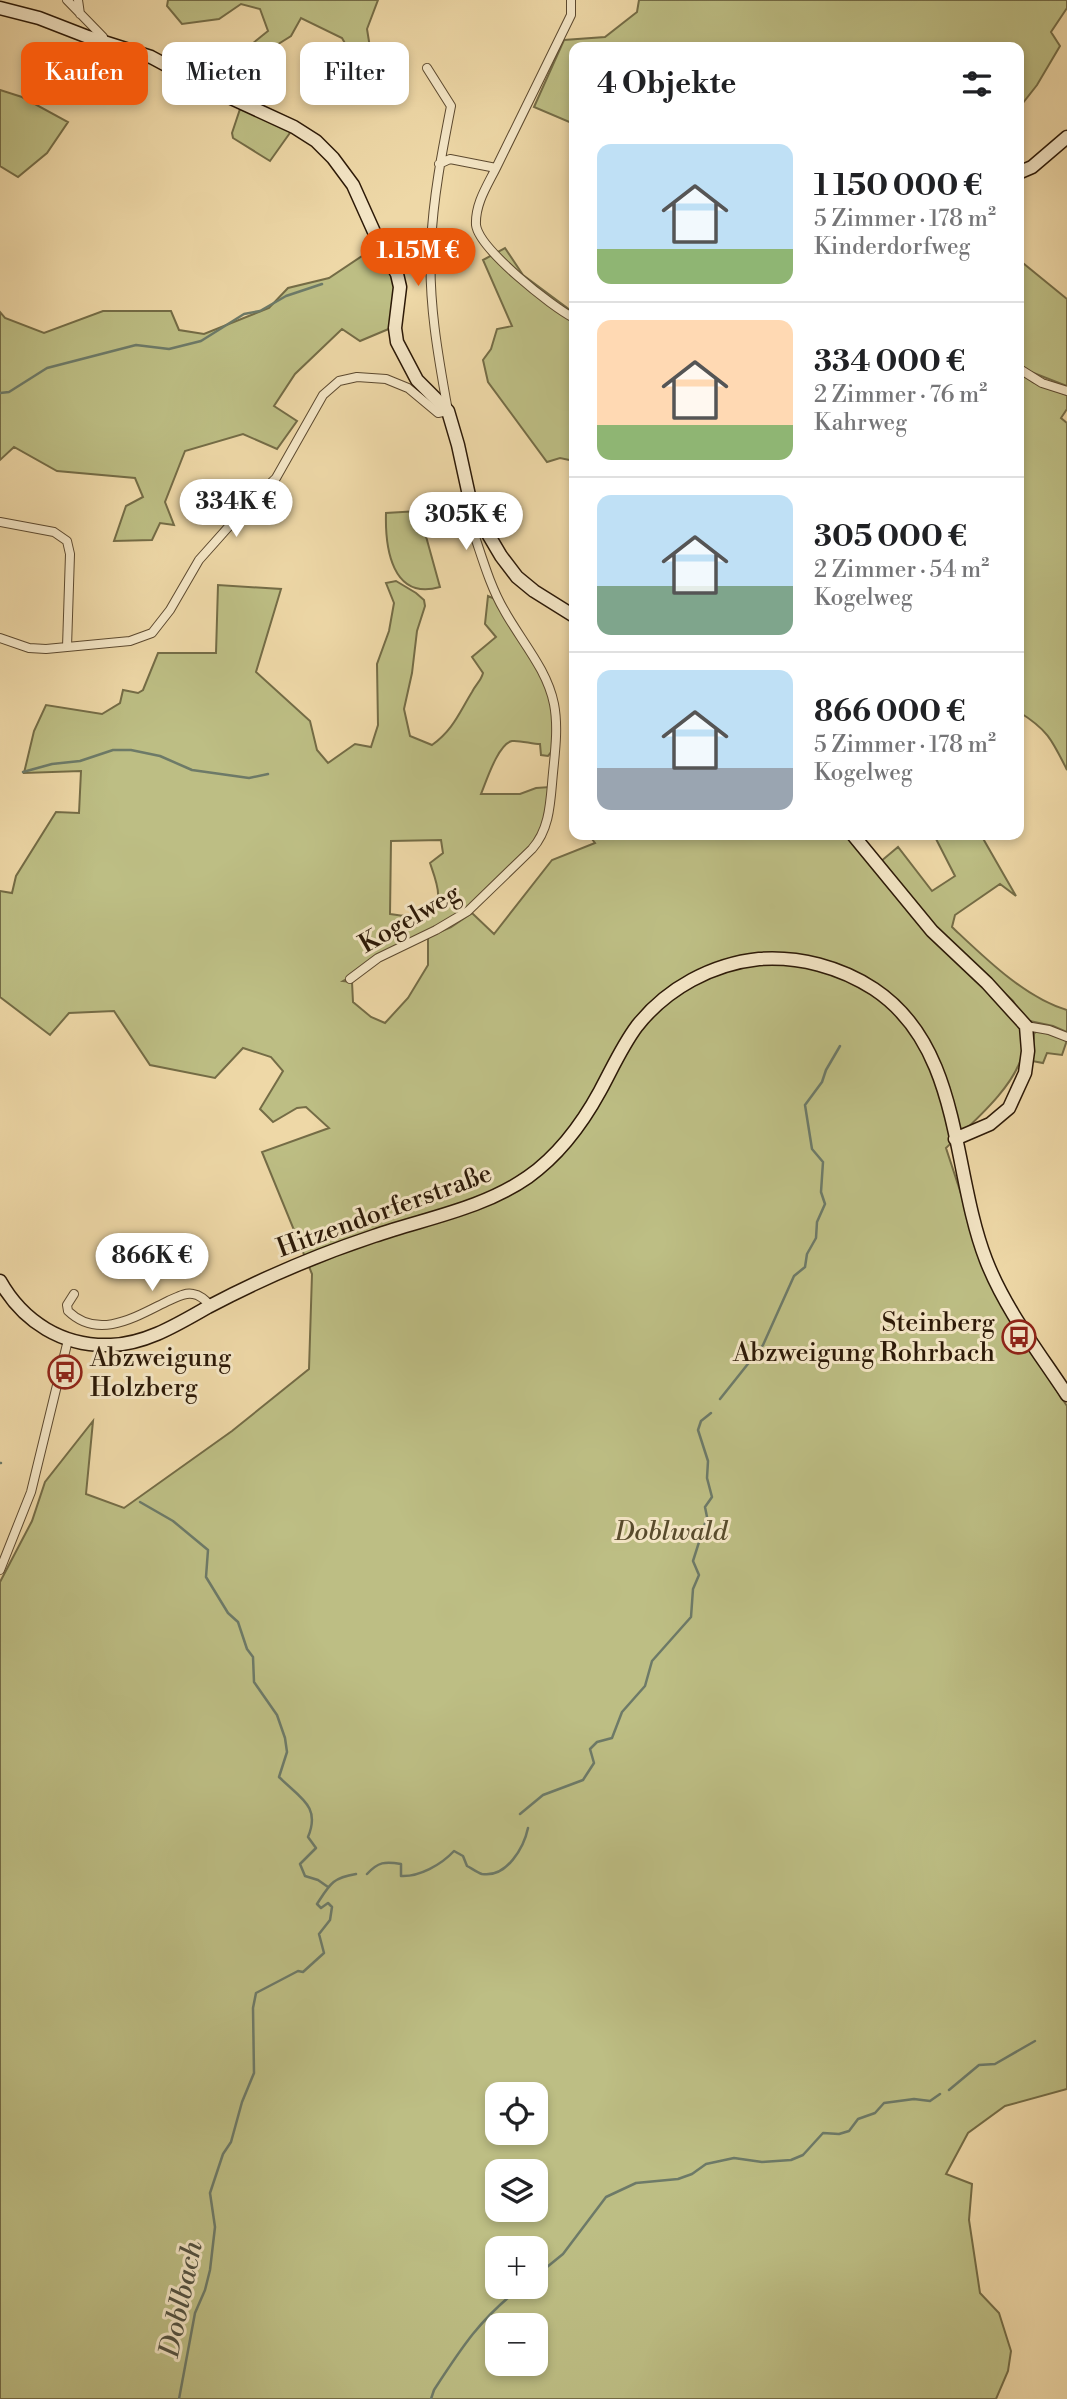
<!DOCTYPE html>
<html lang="de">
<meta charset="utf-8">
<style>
body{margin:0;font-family:"Libre Bodoni",serif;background:#f6f6f6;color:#202124;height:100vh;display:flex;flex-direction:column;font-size:26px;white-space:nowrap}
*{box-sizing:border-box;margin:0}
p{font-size:23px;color:#757577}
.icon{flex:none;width:38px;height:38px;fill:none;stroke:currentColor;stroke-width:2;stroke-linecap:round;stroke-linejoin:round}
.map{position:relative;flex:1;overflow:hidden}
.drawer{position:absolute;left:569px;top:42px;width:455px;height:798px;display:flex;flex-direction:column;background:#fff;border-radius:14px;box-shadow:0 4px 10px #0003}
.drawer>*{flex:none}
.guide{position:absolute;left:21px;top:42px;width:443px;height:63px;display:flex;gap:14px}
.buttons{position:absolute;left:485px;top:2082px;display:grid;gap:14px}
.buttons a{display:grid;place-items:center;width:63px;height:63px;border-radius:14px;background:#fff;box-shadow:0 4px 10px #0003;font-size:35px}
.price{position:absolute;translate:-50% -60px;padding:0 16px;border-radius:24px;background:#fff;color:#222;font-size:23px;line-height:46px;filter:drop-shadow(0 2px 4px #0008)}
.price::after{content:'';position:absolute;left:50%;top:42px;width:21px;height:16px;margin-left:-10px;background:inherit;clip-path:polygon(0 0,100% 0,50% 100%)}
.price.selected{background:#ea580c;color:#fff}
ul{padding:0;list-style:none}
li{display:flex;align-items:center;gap:21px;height:175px;padding:0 28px}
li+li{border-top:2px solid #e0e0e0}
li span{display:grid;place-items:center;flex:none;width:196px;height:140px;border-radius:14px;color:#555}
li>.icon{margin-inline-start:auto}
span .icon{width:84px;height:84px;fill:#fffc;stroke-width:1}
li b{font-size:30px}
h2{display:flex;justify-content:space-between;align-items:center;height:84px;padding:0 28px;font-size:30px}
.pill{padding:0 24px;border-radius:14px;background:#fff;box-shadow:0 4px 10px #0003;font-size:24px;line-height:63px}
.pill.selected{background:#ea580c;color:#fff}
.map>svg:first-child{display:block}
.green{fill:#bdbe84;stroke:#746c46;stroke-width:2;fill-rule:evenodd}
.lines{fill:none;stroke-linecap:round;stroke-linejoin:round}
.stream{stroke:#6d7a68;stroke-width:2.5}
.street-casing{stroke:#5c492f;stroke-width:10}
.secondary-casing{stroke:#2c1907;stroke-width:15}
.street{stroke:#f4e6c6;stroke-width:8}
.secondary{stroke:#f4e6c6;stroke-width:12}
.labels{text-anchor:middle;stroke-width:6;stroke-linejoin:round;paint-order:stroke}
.street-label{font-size:26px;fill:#2c1907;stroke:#f4e6c6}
.poi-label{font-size:26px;fill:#2c1907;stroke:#f4e6c6;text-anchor:end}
.park-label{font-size:26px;font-style:italic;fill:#584b2c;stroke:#f4e6c6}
.water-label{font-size:28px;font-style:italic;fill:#525140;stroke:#f4e6c6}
</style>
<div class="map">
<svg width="1067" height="2399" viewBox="0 0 1067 2399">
<rect width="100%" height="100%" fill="#eed8a7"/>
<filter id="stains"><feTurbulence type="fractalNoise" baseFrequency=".00286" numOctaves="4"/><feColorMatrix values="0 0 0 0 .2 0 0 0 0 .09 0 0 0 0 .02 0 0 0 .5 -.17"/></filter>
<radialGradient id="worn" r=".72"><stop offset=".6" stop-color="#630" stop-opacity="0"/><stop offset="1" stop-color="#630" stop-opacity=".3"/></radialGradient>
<path class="green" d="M168,0H378L367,29L372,60L362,73L342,38L301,18L291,36L272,48V72L248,83L216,73L268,31L260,9L241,4L219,19L182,24L167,6Z
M639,0H1067V8L1051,32L1060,46L1037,85L1019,108L1018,47H574V124L534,107L564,40L605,37L637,12Z
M0,90L22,97L68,122L47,153L18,177L0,166Z
M240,109L292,130L270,161L233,138L232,133Z
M377,246L394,274L395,286L391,328L360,341L342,329L295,374L274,406L297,421L277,449L243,434L185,451L165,502L174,525L160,523L152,540L114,541L126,506L143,497L135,478L57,471L14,447L0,460V312L5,318L44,333L103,311H171L179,330L204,334L269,308L288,288L329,278Z
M505,248L523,275L574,313V461L560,458L547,462L488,382L483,360L491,349L497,329L512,326L483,260Z
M1018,259L1067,299V386L1031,372L1019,364Z
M1019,371L1033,382L1067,395V409L1061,418L1067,423V770C1052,740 1048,730 1019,712Z
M419,511L440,587C392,601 385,548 386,513Z
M396,581L416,593L424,600L425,606L417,631L412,673L404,709L410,736L432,745C453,730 459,713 472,692C476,684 481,681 483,673L472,657L496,637L485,624L488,596L495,599L540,671L553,707V750L548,756L541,755L540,744C532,744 520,740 512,741C498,744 486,782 481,794H520L536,788L550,787L546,813L538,838L466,910L343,981L352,982L353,1002L371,1017L385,1023L408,998L428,965V937L451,927L472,913L494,934L552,860L595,843L589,835H848L1021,1027C1022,1034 1024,1042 1023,1049C1020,1083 970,1125 946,1148L986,1270L1009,1318L1067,1406V2089L1005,2106L968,2133L946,2174L972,2184L969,2220L980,2293L999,2313L1011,2351L1008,2371L996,2399H0V1582L32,1521L45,1482L93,1421L86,1494L124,1508L232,1431L309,1369L312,1274L262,1152L329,1128L306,1107L297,1108L273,1122L260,1109L283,1071L271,1057L243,1048L215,1078L150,1065L114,1011L69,1013L50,1035L0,997V891L12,893L16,876L56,812L79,813L81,771L24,773L34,731L46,705L102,714L120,703L123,690L138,693L143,690L158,653H216L218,585L281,589L256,672L310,721L317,750L328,763L355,744L371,747L378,725L377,664L389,631L394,603L386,583ZM441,840L443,853L430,863C433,872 439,887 438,896C434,920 407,917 390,914L391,841ZM497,2095H536V2133H497ZM497,2172H536V2210H497ZM497,2249H536V2287H497ZM497,2326H536V2364H497Z
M934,835H981L1016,896L1000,884L955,915L952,927C984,957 1025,998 1067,1010V1032L1053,1026L1025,1020L1013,1001L951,944L880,862L898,847L932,891L955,876Z
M1037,1030L1067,1040L1062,1055L1047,1053L1043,1063L1032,1061L1034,1034Z"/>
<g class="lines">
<path class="stream" d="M0,393L9,392L47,368L136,345L169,349L201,341L244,314L260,311L286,296L322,284
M23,772L52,764L80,761L113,750H131L160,756L192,770L249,778L268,774
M720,1399L763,1345L794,1276L805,1267L807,1254L816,1238L817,1222L825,1204L821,1192L823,1162L812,1149L805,1105L822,1082L826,1070L840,1046
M0,1463H1
M140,1502L173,1521L208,1550L206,1577L228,1613L238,1622L247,1649L253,1657L254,1682L277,1715L285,1738L287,1752L279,1777C300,1798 321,1806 308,1837L316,1848L300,1864L305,1876L318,1880L328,1887
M520,1814L543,1795L583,1780L594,1763L590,1749L597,1742L612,1738L622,1712L645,1686L652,1661L691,1617L693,1589L699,1575L693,1561L707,1517L705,1507L712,1497L707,1478L708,1461L698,1430L701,1421L711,1413
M367,1874C378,1862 385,1861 401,1864V1876C419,1877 441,1865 454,1851L463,1856L467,1866C471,1868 478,1873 482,1874C507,1878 524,1847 528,1828
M949,2090L979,2065L995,2064L1035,2041
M536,2276L563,2254L606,2197L636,2183L678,2179L692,2174L706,2164L734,2158L762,2162L791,2160L803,2155L823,2133L839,2134L849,2131L858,2119L875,2113L884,2103L914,2099L930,2101L940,2094
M179,2399L195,2313L205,2290L210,2270L215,2227L210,2193L223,2154L231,2142L242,2102L254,2073L253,2008L256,1993L298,1971L303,1972L324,1953L319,1934L330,1920L332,1907L328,1903L321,1908L317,1904C330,1884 332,1878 356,1874
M431,2399L434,2390C462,2347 480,2319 521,2287"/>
<defs>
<path id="street" d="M67,0L103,37L104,41
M78,0L80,14
M439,164L450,159L496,168L571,15V0
M496,168C487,186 475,204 476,225C479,249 552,307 574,318
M1018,368L1042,383L1067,391
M0,522L54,532L67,541L70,554L67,647
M574,527V529
M0,638L29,648L46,649L130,641L152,633L170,610L199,560L248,505L276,478L323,395L339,381L357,377L386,379L408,388L438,413L448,411C438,356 428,300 431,245C433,198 442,152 451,106L427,68
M350,979L378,958L436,930L468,911L532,849C548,831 550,808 552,784C554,758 559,730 554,704C547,669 521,641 504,610C490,586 482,557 473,531L472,526L478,517
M1026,1026L1049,1030L1067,1037
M74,1294L67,1305L68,1311C99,1341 137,1316 168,1301C176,1298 184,1292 193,1294C201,1295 206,1301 211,1306
M0,1570L31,1492L68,1340"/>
<path id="secondary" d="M0,8L39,18L88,37L151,57L205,86L294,127L316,141L333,158L353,185L375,234L397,274L400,287L395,328L397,342L417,380L448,411L458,445L470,500L478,517L501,556L517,577L534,591L574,616
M1018,173L1032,167L1067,137
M853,835L932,931L987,983L1026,1026L1028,1051L1025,1073L1009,1108L990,1124L955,1139
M0,1281C23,1322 63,1347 111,1345C146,1344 178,1324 208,1307C261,1279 317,1255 374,1236C426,1218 482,1209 528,1177C559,1155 582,1124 600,1091C612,1069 622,1046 637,1026C667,988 712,964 759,959C799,956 840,967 874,989C963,1048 951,1170 986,1260C1005,1309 1038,1351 1067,1395"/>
</defs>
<use href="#street" class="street-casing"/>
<use href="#secondary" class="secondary-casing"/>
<use href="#street" class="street"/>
<use href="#secondary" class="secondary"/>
</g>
<defs>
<symbol id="bus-ring" viewBox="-11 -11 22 22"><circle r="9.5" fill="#f4e6c6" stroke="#8f2418" stroke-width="1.5"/><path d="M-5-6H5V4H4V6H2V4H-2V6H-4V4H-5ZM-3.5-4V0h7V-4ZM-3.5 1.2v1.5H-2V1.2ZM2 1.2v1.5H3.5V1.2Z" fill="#8f2418"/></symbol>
</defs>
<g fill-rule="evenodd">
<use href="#bus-ring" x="1000" y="1318" width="38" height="38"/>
<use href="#bus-ring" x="46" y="1353" width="38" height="38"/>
</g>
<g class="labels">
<g class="street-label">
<text transform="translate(409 918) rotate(-30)" y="9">Kogelweg</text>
<text transform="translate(384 1210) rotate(-20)" y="9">Hitzendorferstraße</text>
</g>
<g class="poi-label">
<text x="995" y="1331">Steinberg<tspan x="995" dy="30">Abzweigung Rohrbach</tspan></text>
<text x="90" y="1366" text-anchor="start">Abzweigung<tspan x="90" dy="30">Holzberg</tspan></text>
</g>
<g class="park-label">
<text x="671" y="1540">Doblwald</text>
</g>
<g class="water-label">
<text transform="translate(180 2299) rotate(-78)" y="10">Doblbach</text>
</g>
</g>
<rect width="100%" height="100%" filter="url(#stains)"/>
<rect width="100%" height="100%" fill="url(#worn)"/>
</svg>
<div class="buttons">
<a><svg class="icon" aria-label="locate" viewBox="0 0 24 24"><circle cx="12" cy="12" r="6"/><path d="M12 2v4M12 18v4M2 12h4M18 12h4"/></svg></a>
<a><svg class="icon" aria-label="layers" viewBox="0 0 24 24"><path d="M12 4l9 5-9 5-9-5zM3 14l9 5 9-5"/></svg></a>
<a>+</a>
<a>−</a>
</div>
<b class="price selected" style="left:418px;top:288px">1.15M €</b>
<b class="price" style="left:236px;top:539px">334K €</b>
<b class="price" style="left:466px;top:552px">305K €</b>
<b class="price" style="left:152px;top:1293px">866K €</b>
<div class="guide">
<a class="pill selected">Kaufen</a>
<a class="pill">Mieten</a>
<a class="pill">Filter</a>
</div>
<section class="drawer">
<h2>4 Objekte<svg class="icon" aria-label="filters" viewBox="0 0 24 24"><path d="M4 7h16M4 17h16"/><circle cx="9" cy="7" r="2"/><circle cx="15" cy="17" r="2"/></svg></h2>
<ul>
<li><span style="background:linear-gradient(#bfe0f5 75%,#8fb573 0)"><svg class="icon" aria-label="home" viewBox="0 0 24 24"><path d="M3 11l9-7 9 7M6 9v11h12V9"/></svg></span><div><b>1 150 000 €</b><p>5 Zimmer · 178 m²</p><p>Kinderdorfweg</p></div></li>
<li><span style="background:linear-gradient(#ffd9b3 75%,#8fb573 0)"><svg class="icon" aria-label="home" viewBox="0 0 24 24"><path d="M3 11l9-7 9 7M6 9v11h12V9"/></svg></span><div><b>334 000 €</b><p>2 Zimmer · 76 m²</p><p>Kahrweg</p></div></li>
<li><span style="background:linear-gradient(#bfe0f5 65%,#7fa58c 0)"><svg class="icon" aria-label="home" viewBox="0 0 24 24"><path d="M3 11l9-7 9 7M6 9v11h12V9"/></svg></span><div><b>305 000 €</b><p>2 Zimmer · 54 m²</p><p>Kogelweg</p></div></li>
<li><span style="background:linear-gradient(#bfe0f5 70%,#9aa5b1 0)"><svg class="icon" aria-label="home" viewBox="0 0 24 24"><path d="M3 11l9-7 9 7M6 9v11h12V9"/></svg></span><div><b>866 000 €</b><p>5 Zimmer · 178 m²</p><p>Kogelweg</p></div></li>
</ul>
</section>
</div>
